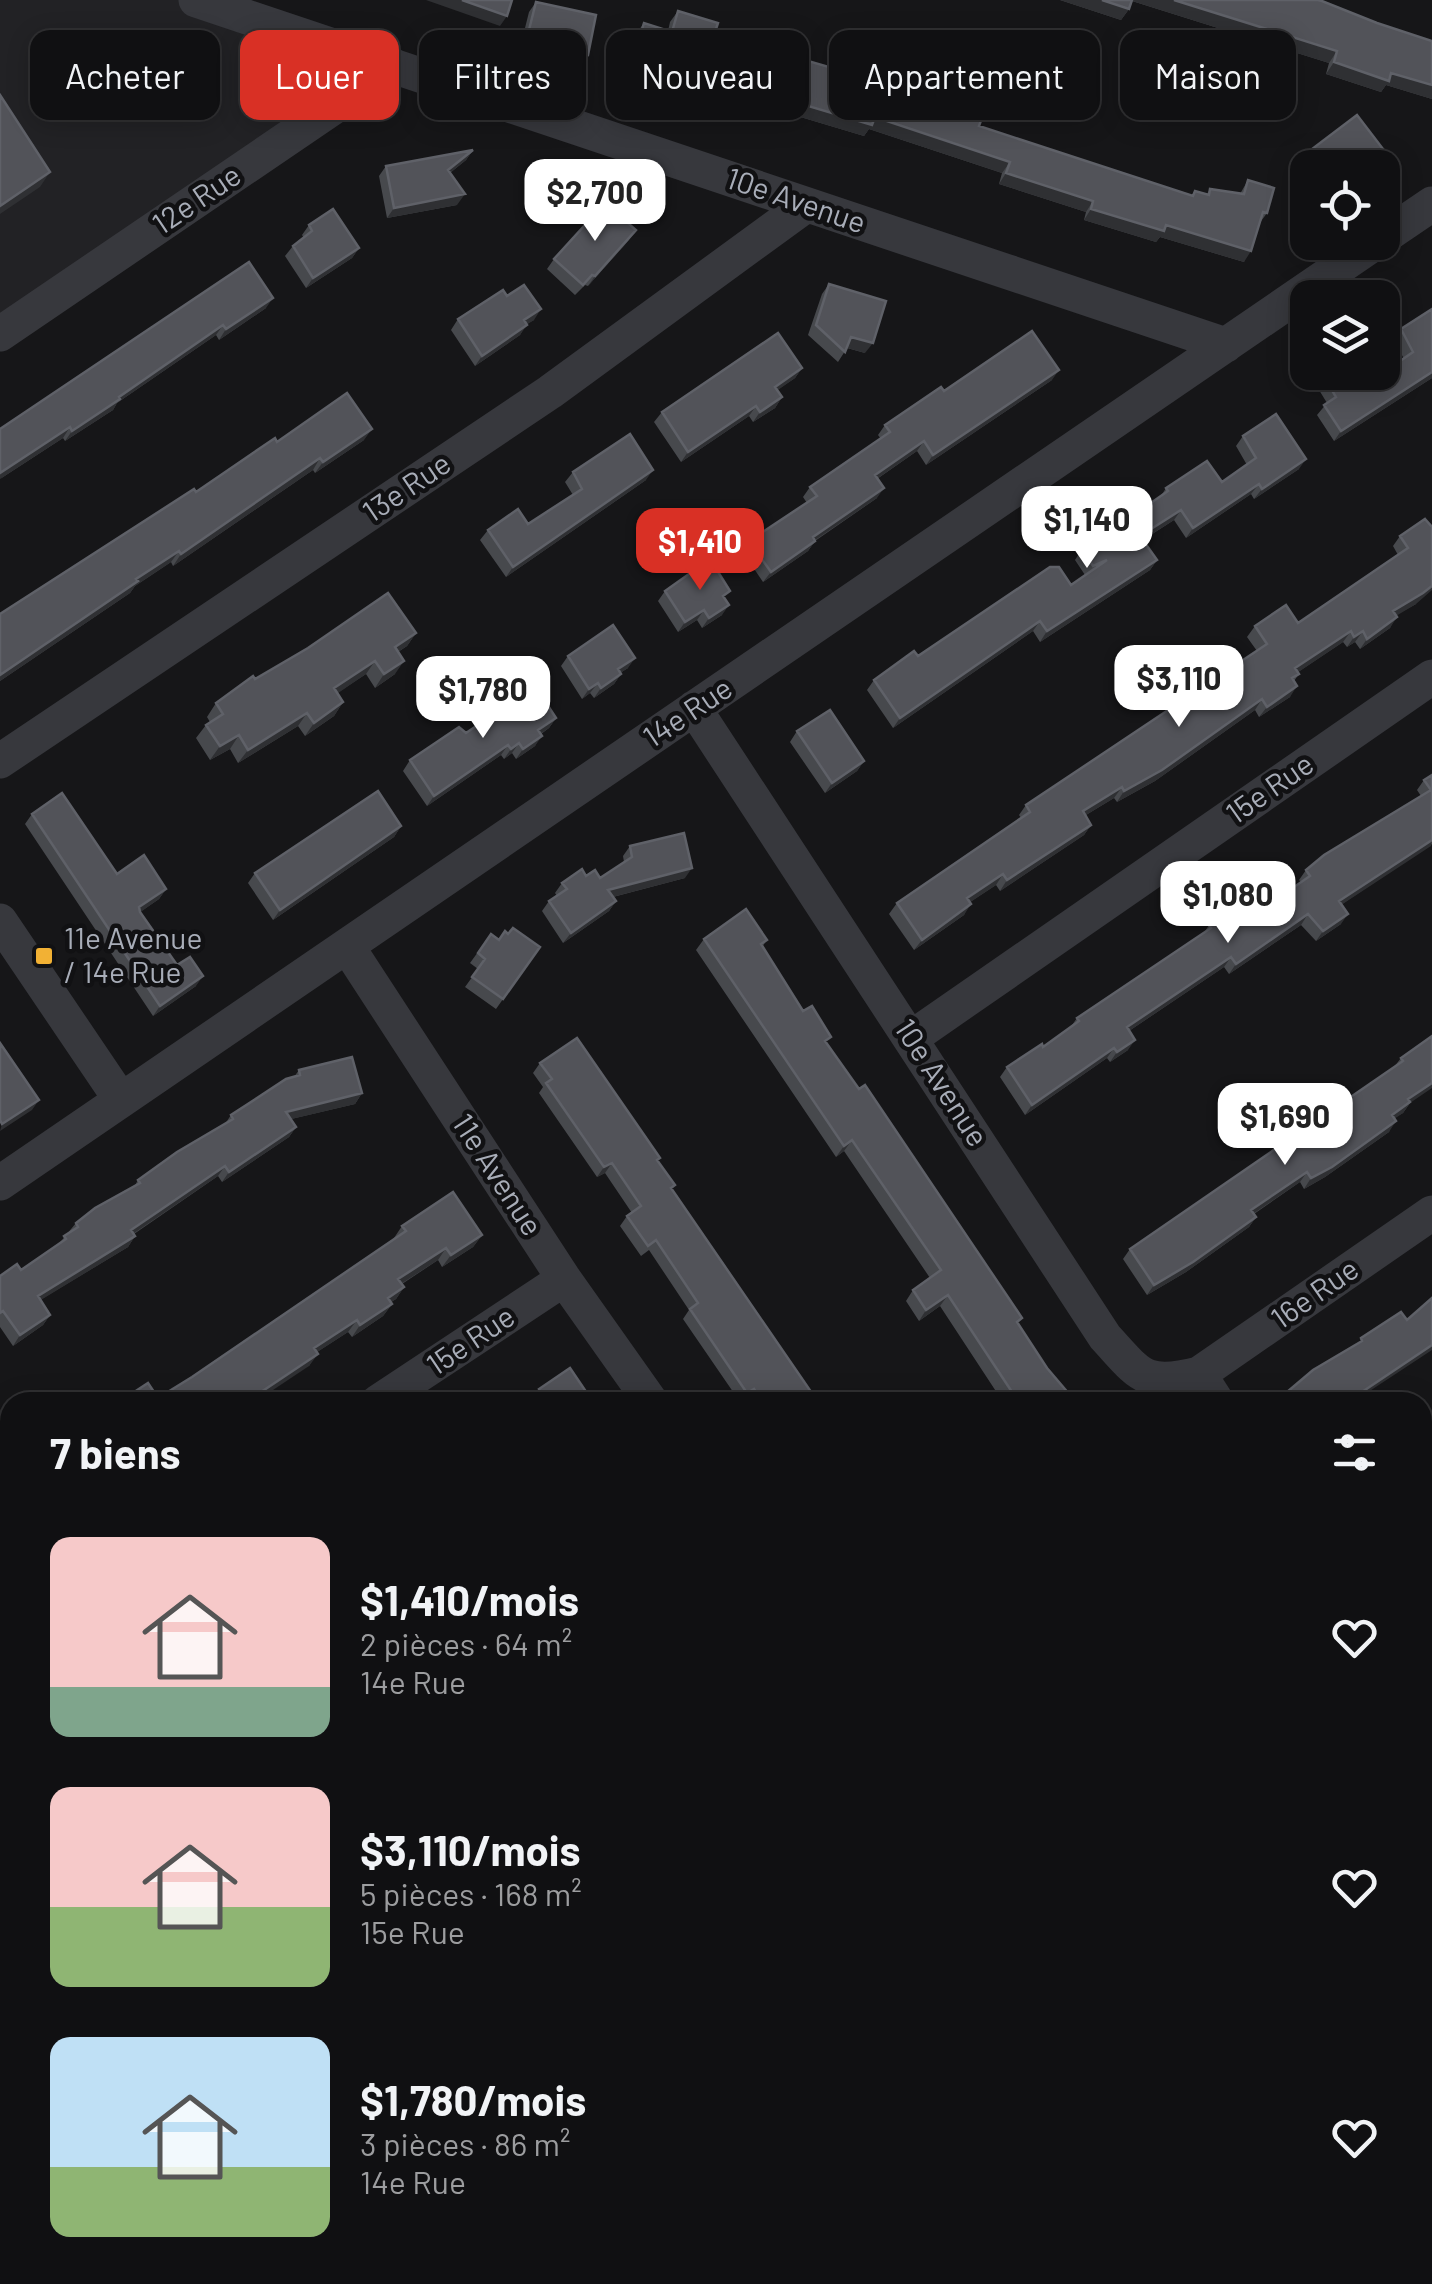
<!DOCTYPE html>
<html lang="fr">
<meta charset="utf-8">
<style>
body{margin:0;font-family:Barlow,sans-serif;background:#19191b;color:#f1f3f6;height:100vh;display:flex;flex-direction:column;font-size:38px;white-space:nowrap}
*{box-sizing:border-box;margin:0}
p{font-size:32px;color:#9c9d9f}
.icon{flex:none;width:55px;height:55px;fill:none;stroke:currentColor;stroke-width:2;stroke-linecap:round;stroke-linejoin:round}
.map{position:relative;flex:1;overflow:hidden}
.panel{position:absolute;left:0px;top:1392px;width:1432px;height:892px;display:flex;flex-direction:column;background:#101012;border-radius:30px 30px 0 0;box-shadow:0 5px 25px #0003,0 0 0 2px #303032}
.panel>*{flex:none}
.top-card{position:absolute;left:30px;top:30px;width:1372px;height:90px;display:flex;gap:20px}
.tools{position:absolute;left:1290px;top:150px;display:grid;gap:20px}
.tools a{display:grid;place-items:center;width:110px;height:110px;border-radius:20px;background:#101012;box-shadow:0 5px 25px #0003,0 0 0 2px #303032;font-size:50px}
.price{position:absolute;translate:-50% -85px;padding:0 22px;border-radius:20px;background:#fff;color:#222;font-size:32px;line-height:65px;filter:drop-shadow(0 2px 5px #0008)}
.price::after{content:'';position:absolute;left:50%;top:60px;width:30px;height:22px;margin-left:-15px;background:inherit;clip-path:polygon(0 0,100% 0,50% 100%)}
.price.selected{background:#d93025;color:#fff}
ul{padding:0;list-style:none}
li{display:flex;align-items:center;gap:30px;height:250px;padding:0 50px}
li span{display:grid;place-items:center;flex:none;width:280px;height:200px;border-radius:20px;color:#555}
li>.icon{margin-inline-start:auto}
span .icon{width:120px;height:120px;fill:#fffc;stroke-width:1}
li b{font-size:42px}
h2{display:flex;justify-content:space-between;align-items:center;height:120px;padding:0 50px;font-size:42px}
.pill{padding:0 35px;border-radius:20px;background:#101012;box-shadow:0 5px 25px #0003,0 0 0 2px #303032;font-size:35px;line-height:90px}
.pill.selected{background:#d93025;color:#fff}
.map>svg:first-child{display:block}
.built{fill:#222225}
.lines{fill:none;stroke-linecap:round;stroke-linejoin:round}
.minor{stroke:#37383d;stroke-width:35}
.wall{fill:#47494d}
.shaded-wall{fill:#2f3033}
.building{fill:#525359;stroke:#5f6168;stroke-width:2.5}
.poi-dot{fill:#f2b134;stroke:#111113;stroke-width:4}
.labels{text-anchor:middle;stroke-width:9;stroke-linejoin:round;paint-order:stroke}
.street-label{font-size:30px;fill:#a8adb8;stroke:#111113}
.poi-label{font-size:30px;fill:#a8adb8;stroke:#111113;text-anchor:start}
</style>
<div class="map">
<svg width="1432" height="2284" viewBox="0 0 1432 2284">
<rect width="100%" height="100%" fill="#161618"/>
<path class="built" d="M0,0H196L394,66L0,334Z"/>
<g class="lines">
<path class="minor" d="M196,0L1226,345
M1382,238L1432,204
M0,334L394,66
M694,708L1105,1337C1140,1375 1144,1388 1199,1374L1432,1213
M0,761L550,392L806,205
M0,921L121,1100
M347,946L564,1279L651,1402
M911,1038L1432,677
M0,1183L1376,242
M1199,1374L1217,1402
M378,1402L564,1279
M0,1656L10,1649
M1422,1722L1432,1735
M1422,2155L1432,2148
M0,2178L10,2171
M687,2275L693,2284
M1083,2275L1089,2284
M592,2284L605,2275
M1236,2284L1249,2275"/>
</g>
<path class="wall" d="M1060,0H1318L1377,23L1432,41V99L1386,85L1381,92L1326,74L1329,63L1132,1L1129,9L1121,20Z
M536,2L588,55L580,65L552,58L553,52L521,44L529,12Z
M678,11L716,29L801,59L979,126L1192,195L1195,191L1207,194L1210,189L1240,194L1248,180L1267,213L1259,224L1244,262L1160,237L1156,242L1084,220L1086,212L999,184L1002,173L869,129L864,136L683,82L676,92L624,76L636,34L644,23L668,31L670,22Z
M1312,149H1383L1376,159L1366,168H1308V172L1305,168V159Z
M473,150L466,160L450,173L457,205L387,218L379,176L386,166Z
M309,225L359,248L352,258L306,288L285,256L293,246L304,238L302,235Z
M629,240L588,286L585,285L575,295L547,269L554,259Z
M249,262L266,308L219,340L216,335L117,403L113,410L65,441L63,438L0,479Z
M829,284L865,353L847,348L838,362L808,335L822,294Z
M507,296L534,320L526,324L520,335L475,366L451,330L458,319Z
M1432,309V378L1334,441L1317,415L1327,403L1316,385L1323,375L1374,379L1404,359L1394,340L1401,329Z
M802,368L795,378L777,390L782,397L775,408L753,422L749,416L681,462L654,422L662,412Z
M1052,380L926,465L917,451L877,479V498L815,541L808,551L763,582L742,551L749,541L807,503L803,497L810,487L881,439L878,435L885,425L944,391Z
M1243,436L1299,469L1254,499L1251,494L1186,538L1174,520L1143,540L1157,560L1150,570L1040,642L1033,631L893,728L867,690L874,680L918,656L1071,585L1085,575L1075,560L1082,549L1161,496L1166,488L1222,482L1247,465L1236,446Z
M364,440L315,473L313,470L173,566L171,562L135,586L130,593L0,681V614L277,442Z
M573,472L646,480L506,577L480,540L488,530L528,524L573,495L565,482Z
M1425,519L1416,604L1396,615L1390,628L1360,649L1355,642L1347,647L1343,642L1298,672L1299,674L1294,681L1290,697L1259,717L1255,710L1155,781L1117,802L1114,798L1086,815L1091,825L1084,835L1000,891L996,885L970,902L964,915L914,950L889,914L897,903L1021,818L1019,815L1026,805L1257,651L1247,637L1255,626L1298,623L1398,555L1393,546L1400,536Z
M665,591L725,598L722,615L702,628L697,620L678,632L658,601Z
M416,633L407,646L398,652L395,674L375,688L366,674L337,693L343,702L334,716L305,736L298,726L238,763L230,749L210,760L196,738L206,725L210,722L207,717L216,703L255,679Z
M568,656L628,668L620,673L621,674L614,684L594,698L590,693L582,699L561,666Z
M556,718L549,728L541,734L535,746L516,759L512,753L504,759L501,755L427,806L403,771L410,760L466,733Z
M797,731L864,761L857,771L825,793L790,742Z
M1432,775V844L1342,904L1341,924L1316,941L1301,925L1229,974L1224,967L1129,1031L1128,1050L1110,1062L1107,1058L1025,1115L1000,1077L1007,1067L1043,1047L1070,1028L1077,1018L1204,933L1209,925L1255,912L1271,903L1301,882L1299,880L1306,870L1421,796L1417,790L1424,780Z
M32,814L117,874L166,889L159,899L140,912L177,965L196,986L153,1016L25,824Z
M401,826L394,837L273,920L248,883L255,873Z
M630,846L685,878L613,897L616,901L609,911L563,943L542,911L549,901L557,896L555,893L562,883L586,876L600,878L624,862L623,856Z
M491,934L499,940L508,934L540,947L496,1009L465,987L478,969L470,963Z
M704,939L767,940L762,947L803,1011L827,1043L1047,1368L1075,1402H998L1001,1399L940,1306L919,1321L906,1301L913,1290L930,1278L844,1151L836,1157L696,950Z
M1432,1036L1410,1103L1403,1113L1394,1118L1389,1132L1325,1177L1304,1189L1300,1182L1254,1214L1256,1217L1249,1227L1186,1272L1147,1295L1123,1259L1130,1249L1394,1067L1401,1058Z
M540,1063L660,1158L658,1161L672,1189L818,1402H749L747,1399L740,1402L683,1319L689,1310L649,1250L641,1256L620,1226L627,1216L632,1213L605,1173L597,1177L539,1093L543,1087L533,1073Z
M299,1070L362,1093L355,1104L291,1119L296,1127L289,1137L222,1182L218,1176L134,1234L135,1236L128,1247L40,1300L50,1315L43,1325L13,1346L0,1327V1276L21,1270L57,1246L76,1223L134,1187L138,1180L225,1124L231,1115L294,1077Z
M402,1226L482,1235L473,1247L442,1267L438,1260L402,1284L404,1287L396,1299L391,1302L392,1304L383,1316L352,1337L348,1332L317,1352L309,1366L158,1398L192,1377L395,1239L394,1238Z
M539,1389L593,1402H534L532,1399Z
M1432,1507V1625L1422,1611V1513Z
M9,1741L10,1743V1818L0,1825V1755L3,1753L2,1751Z
M1422,1812L1432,1816V1951L1422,1937Z
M1422,2011L1432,2023V2086L1428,2088L1426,2085L1422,2087Z
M757,2275H833L839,2284H763Z
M929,2275H1016L1021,2284H935Z"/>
<path class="shaded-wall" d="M426,0H462L507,16L500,26Z
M1060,0H1102L1129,9L1121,20Z
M1129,0H1174L1337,51L1329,63Z
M528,34L560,42L553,52L521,44Z
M559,48L588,55L580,65L552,58Z
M1334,62L1391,73L1432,85V99L1386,85L1381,92L1326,74Z
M631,65L687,70L875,117L1010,162L1002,173L869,129L864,136L683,82L676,92L624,76Z
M1383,149L1376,159L1366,168H1360Z
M473,150L466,160L441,180L448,170Z
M50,172L40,187L0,214V206Z
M1006,173L1093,201L1086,212L999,184Z
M465,194L457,205L387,218L394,208Z
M1091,209L1166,225L1251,251L1244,262L1160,237L1156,242L1084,220Z
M636,230L629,240L588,286L595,276Z
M359,248L352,258L306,288L313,278Z
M273,298L266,308L219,340L226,329Z
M541,309L534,320L517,331L524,320Z
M223,325L216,335L117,403L113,410L65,441L72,431Z
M527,325L520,335L475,366L482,356Z
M851,337L873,343L865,353L844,347Z
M802,368L795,378L768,397L775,387Z
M1059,370L1052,380L926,465L933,455Z
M1432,372V378L1334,441L1341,431Z
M782,397L775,408L753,422L760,412Z
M756,406L749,416L681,462L688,452Z
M70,427L63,438L0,479V473Z
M372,429L364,440L315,473L323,462Z
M924,441L917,451L868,485L875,475Z
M320,458L313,470L173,566L181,554Z
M1306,459L1299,469L1254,499L1262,489Z
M653,470L646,480L506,577L513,567Z
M1259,484L1251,494L1186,538L1193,528Z
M884,488L877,498L805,547L813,537Z
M1181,510L1174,520L1133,546L1140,536Z
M815,541L808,551L763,582L771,572Z
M179,551L171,562L135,586L130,593L0,681V675L136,579Z
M1157,560L1150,570L1040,642L1047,631Z
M1432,586V590L1416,604L1386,622L1393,611Z
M729,605L722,615L702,628L709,618Z
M704,610L697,620L678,632L685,622Z
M1397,617L1390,628L1360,649L1367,639Z
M1040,621L1033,631L893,728L900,718Z
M1351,631L1343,642L1288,679L1295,668Z
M1363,631L1355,642L1347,647L1354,637Z
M416,633L407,646L385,660L395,647Z
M635,658L628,668L611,679L618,669Z
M375,661L366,674L325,702L334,688Z
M404,661L395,674L375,688L384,674Z
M621,674L614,684L594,698L601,688Z
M598,683L590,693L582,699L589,689Z
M1297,686L1290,697L1259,717L1267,707Z
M1262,699L1255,710L1155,781L1117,802L1124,791Z
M343,702L334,716L305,736L314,723Z
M307,713L298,726L238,763L248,750Z
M556,718L549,728L531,740L538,730Z
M239,735L230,749L210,760L220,746Z
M542,736L535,746L516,759L523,749Z
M519,743L512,753L504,759L511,749Z
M508,745L501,755L427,806L434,796Z
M864,761L857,771L825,793L832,783Z
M1122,787L1114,798L1076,821L1083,811Z
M1091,825L1084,835L1000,891L1007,880Z
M401,826L394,837L273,920L280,910Z
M1432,840L1431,846L1332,911L1339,901Z
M692,868L685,878L601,900L608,890Z
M1003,874L996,885L960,909L967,898Z
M166,889L159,899L132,918L139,907Z
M616,901L609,911L563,943L571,933Z
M971,904L964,915L914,950L922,940Z
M1308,914L1301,925L1229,974L1236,964Z
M1348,914L1341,924L1316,941L1323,931Z
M1231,957L1224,967L1120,1037L1127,1027Z
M203,976L196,986L153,1016L160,1006Z
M1135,1040L1128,1050L1110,1062L1117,1052Z
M1114,1048L1107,1058L1025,1115L1032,1105Z
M1432,1083V1088L1410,1103L1403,1113L1385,1125L1392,1115L1408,1099Z
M362,1093L355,1104L279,1122L286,1112Z
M39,1100L32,1110L0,1131L2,1124Z
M1396,1121L1389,1132L1325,1177L1304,1189L1311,1178Z
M296,1127L289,1137L222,1182L229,1172Z
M852,1140L844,1151L836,1157L844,1146Z
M612,1163L605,1173L597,1177L604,1167Z
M225,1166L218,1176L124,1240L131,1230Z
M1307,1172L1300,1182L1244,1220L1251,1210Z
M1256,1217L1249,1227L1186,1272L1147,1295L1154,1285Z
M482,1235L473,1247L442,1267L451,1255Z
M135,1236L128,1247L31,1306L38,1296Z
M446,1248L438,1260L390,1291L398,1279Z
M404,1287L396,1299L380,1310L388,1298Z
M948,1295L940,1306L919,1321L926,1310Z
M392,1304L383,1316L352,1337L360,1325Z
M50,1315L43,1325L13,1346L20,1335Z
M357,1320L348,1332L305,1360L314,1348Z
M1432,1345V1350L1353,1402H1347Z
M318,1354L309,1366L255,1402H246Z
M754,1389L747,1399L740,1402L747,1393Z
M10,1563V1569L0,1576V1570Z
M10,1813V1818L0,1825V1819Z
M10,2068V2073L0,2080V2075Z
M1432,2073V2076L1422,2087V2079Z
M62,2275H70L56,2284H49Z
M478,2275H484L472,2284H466Z"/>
<path class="building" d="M462,0H512L507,16Z
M1102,0H1132L1129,9Z
M1174,0H1318L1322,1L1377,23L1432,41V85L1391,73L1389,81L1334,62L1337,51Z
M536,2L596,15L588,55L559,48L560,42L528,34Z
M678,11L718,23L716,29L802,56L801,59L984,112L979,126L1193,196L1195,191L1209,195L1210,189L1244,194L1248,180L1274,188L1267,213L1263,212L1251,251L1166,225L1164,231L1091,209L1093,201L1006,173L1010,162L875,117L872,125L687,70L684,81L631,65L644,23L672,32Z
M0,95L50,172L0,206Z
M1357,115L1383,149L1360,168H1319L1312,158V149Z
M473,150L448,170L465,194L394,208L386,166Z
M605,203L636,230L595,276L592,275L583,285L554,259Z
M333,209L359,248L313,278L293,246L312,231L309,225Z
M249,262L273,298L226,329L223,325L119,397L120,399L72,431L70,427L0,473V429Z
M829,284L886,301L873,343L851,337L845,352L816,325Z
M524,285L541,309L524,320L527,325L482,356L458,319L503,290L507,296Z
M1432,309V372L1341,431L1324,405L1336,397L1323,375L1326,372H1369L1374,379L1413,352L1401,329Z
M1032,331L1059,370L933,455L924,441L875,475L884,488L813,537L815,541L771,572L749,541L817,496L810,487L890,432L885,425L941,387L944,391Z
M778,333L802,368L775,387L782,397L760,412L756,406L688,452L662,412Z
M347,393L372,429L323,462L320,458L181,554L179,551L136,579L138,581L0,675V614L194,489L196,492L275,438L277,442Z
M1276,414L1306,459L1262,489L1259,484L1193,528L1181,510L1140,536L1157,560L1047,631L1040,621L900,718L874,680L914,651L918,656L1050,567H1059L1071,585L1107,560L1093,566L1082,549L1126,516L1128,519L1168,491L1166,488L1207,461L1222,482L1256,458L1243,436Z
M630,434L653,470L513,567L488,530L518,509L528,524L582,489L573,472Z
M1425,519L1432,527V586L1423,593L1393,611L1397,617L1367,639L1363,631L1354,637L1351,631L1295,668L1299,674L1292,678L1297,686L1267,707L1262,699L1162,770L1124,791L1122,787L1083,811L1091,825L1007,880L1003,874L967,898L971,904L922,940L897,903L1030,812L1026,805L1267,644L1255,626L1286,605L1298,623L1408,548L1400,536Z
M710,559L730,591L723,596L729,605L709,618L704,610L685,622L665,591Z
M388,593L416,633L395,647L404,661L384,674L375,661L334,688L343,702L314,723L307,713L248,750L239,735L220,746L206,725L223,714L216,703L253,676L255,679L308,648Z
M613,625L635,658L618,669L621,674L601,688L598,683L589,689L568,656Z
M535,686L556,718L538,730L542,736L523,749L519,743L511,749L508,745L434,796L410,760L459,727L466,733Z
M830,710L864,761L832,783L797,731Z
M1432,775V840L1339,901L1348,914L1323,931L1308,914L1236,964L1231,957L1127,1027L1135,1040L1117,1052L1114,1048L1032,1105L1007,1067L1042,1044L1043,1047L1079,1021L1077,1018L1211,928L1209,925L1246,900L1255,912L1270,901L1271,903L1310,876L1306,870L1324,855L1431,790L1424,780Z
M378,791L401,826L280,910L255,873Z
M62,793L117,874L144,855L166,889L139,907L140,912L177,965L190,957L203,976L160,1006L32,814Z
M684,833L692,868L608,890L616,901L571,933L549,901L567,889L562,883L582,869L586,876L595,870L600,878L632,857L630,846Z
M746,909L767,940L761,944L803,1011L812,1006L831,1037L825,1041L859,1089L865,1085L1022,1318L1017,1322L1047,1368L1075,1401L1074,1402H999L998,1401L1012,1392L948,1295L926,1310L913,1290L941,1270L852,1140L844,1146L704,939Z
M513,928L540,947L503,999L472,977L485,959L478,953L491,934L499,940L505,931L508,934Z
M1432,1036V1083L1408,1099L1410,1102L1392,1115L1396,1121L1332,1167L1311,1178L1307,1172L1251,1210L1256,1217L1193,1262L1154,1285L1130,1249L1403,1061L1401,1058Z
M577,1038L660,1158L657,1160L675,1185L671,1188L818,1402H763L754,1389L747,1393L690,1309L698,1303L656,1240L648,1246L627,1216L641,1206L612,1163L604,1167L546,1083L552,1079L540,1063Z
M0,1043L39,1100L2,1124L0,1120Z
M352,1057L362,1093L286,1112L296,1127L229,1172L225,1166L131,1230L135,1236L38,1296L50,1315L20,1335L3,1311L0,1313V1276L17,1264L21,1270L66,1239L64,1236L78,1227L76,1223L95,1208L140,1183L138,1180L177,1152L233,1119L231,1115L286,1079L300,1075L299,1070Z
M453,1192L482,1235L451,1255L446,1248L398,1279L404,1287L388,1298L392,1304L360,1325L357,1320L314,1348L318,1354L246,1402H119L148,1383L158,1398L192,1377L406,1231L402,1226Z
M1432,1298V1345L1347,1402H1283L1280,1398L1313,1370L1362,1341L1361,1338L1401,1312L1407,1320Z
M570,1368L593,1402H536L544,1397L539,1389Z
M10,1488V1563L0,1570V1495Z
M1432,1507V1602L1422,1588V1513Z
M10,1748V1813L0,1819V1755Z
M1428,1809L1432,1816V1931L1422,1917V1812Z
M1424,2010L1432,2023V2073L1422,2079Z
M10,2016V2068L0,2075V2023Z
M1432,2221V2284H1344L1343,2282L1354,2275H1422V2228Z
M10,2249V2275H62L49,2284H0V2256Z
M383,2275H478L466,2284H369Z
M771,2275H833L839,2284H777Z
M943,2275H1016L1021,2284H949Z"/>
<rect class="poi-dot" x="34" y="946" width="20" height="20" rx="5"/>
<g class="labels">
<g class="street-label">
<text transform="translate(197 200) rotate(-34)" y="10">12e Rue</text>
<text transform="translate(796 201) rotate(19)" y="10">10e Avenue</text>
<text transform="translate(407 488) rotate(-34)" y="10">13e Rue</text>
<text transform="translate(688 713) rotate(-34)" y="10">14e Rue</text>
<text transform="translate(1270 789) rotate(-35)" y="10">15e Rue</text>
<text transform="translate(941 1083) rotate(57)" y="10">10e Avenue</text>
<text transform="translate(497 1175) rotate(57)" y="10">11e Avenue</text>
<text transform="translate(1315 1294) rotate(-35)" y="10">16e Rue</text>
<text transform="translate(471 1341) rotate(-34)" y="10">15e Rue</text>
</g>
<g class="poi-label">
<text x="64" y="949">11e Avenue<tspan x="64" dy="34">/ 14e Rue</tspan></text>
</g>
</g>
</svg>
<div class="tools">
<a><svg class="icon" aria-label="locate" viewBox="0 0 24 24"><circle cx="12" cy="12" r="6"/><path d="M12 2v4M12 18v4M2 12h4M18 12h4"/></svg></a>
<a><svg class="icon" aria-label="layers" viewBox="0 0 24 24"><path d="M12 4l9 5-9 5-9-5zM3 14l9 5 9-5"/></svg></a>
</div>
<b class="price" style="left:595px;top:244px">$2,700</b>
<b class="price" style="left:1087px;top:571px">$1,140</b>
<b class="price selected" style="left:700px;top:593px">$1,410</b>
<b class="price" style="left:1179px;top:730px">$3,110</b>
<b class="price" style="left:483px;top:741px">$1,780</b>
<b class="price" style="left:1228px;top:946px">$1,080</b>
<b class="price" style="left:1285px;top:1168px">$1,690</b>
<div class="top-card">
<a class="pill">Acheter</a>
<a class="pill selected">Louer</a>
<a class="pill">Filtres</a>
<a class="pill">Nouveau</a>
<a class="pill">Appartement</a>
<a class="pill">Maison</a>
</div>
<section class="panel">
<h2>7 biens<svg class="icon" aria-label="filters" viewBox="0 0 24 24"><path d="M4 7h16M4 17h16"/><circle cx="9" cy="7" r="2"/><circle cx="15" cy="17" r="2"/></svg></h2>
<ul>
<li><span style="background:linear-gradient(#f6c9c9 75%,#7fa58c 0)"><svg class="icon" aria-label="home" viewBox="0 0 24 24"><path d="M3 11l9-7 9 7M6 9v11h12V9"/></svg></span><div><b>$1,410/mois</b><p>2 pièces · 64 m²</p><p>14e Rue</p></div><svg class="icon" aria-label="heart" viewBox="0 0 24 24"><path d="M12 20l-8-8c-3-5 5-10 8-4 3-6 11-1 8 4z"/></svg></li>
<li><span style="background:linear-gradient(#f6c9c9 60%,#8fb573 0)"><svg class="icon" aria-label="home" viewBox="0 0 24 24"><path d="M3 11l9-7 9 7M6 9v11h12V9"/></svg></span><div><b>$3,110/mois</b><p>5 pièces · 168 m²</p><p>15e Rue</p></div><svg class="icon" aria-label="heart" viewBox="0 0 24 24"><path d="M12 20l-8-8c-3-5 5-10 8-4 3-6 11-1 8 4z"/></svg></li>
<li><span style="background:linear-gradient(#bfe0f5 65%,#8fb573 0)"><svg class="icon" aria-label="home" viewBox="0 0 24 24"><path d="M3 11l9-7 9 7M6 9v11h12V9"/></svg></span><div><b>$1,780/mois</b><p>3 pièces · 86 m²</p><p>14e Rue</p></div><svg class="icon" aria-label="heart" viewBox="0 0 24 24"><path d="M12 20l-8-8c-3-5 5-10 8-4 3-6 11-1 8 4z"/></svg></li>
</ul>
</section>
</div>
